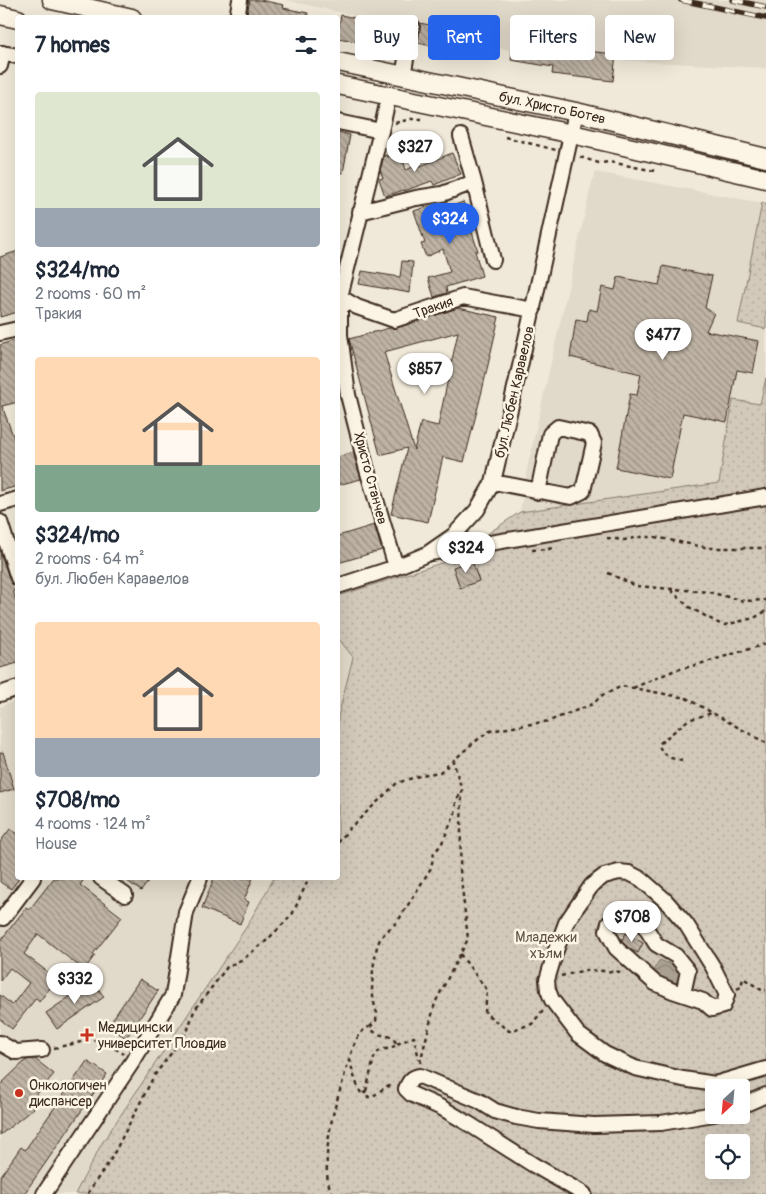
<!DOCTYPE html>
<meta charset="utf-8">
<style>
body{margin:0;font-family:Pangolin,sans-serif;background:#f6f6f7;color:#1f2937;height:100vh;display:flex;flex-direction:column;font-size:19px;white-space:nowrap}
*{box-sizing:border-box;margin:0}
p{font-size:16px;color:#747a83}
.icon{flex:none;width:28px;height:28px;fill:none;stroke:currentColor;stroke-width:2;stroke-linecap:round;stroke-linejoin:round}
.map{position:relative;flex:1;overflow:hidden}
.sheet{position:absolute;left:15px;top:15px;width:325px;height:865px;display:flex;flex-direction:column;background:#fff;border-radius:5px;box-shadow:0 5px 20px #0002}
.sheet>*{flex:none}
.banner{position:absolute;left:355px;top:15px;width:335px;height:45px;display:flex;gap:10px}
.needle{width:32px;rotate:206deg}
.fabs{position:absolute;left:705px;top:1079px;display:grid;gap:10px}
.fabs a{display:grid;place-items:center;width:45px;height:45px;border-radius:5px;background:#fff;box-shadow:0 5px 20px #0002;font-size:25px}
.price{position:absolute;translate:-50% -42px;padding:0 11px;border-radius:18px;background:#fff;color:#222;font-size:16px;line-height:32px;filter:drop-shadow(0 1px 2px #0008)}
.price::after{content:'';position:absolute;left:50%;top:30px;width:15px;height:11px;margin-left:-8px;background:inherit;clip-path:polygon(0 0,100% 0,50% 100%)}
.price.on{background:#2563eb;color:#fff}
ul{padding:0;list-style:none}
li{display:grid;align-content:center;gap:10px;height:265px;padding:0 20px}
li span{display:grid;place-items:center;height:155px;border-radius:5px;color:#555}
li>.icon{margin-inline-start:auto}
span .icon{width:90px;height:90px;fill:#fffc;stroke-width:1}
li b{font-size:21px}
h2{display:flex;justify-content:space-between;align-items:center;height:60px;padding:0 20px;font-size:21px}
.chip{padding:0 18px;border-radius:5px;background:#fff;box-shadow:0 5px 20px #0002;font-size:18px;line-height:45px}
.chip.on{background:#2563eb;color:#fff}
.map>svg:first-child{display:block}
.built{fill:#e1d9c9}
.park{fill:url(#park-dots);stroke:#867a6c;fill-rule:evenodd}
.water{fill:url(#water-waves);stroke:#7e7163}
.building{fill:url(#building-back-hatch);stroke:#3b2a1e;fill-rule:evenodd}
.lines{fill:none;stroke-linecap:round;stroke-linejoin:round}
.minor-casing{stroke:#3b2a1e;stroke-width:18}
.major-casing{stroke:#3b2a1e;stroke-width:21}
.path{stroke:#3b2a1e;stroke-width:2.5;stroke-dasharray:4 4;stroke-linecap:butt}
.minor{stroke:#fcf5e5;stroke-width:14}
.major{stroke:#fcf5e5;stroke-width:18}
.rail-casing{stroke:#3b2a1e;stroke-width:5.5}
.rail{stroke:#fcf5e5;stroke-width:4;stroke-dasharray:11;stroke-linecap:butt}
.poi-dot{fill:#c8321e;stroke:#fcf5e5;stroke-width:2}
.labels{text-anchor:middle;stroke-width:5;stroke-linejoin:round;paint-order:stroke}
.street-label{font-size:14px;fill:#3b2a1e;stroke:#fcf5e5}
.park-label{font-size:14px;fill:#615245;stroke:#fcf5e5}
.poi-label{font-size:14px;fill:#3b2a1e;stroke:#fcf5e5;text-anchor:start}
</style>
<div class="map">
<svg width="766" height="1194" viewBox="0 0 766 1194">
<defs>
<pattern id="park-dots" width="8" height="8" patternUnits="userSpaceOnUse" patternTransform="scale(1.25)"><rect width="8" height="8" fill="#d2c9ba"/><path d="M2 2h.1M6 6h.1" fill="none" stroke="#b5ad9f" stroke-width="1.8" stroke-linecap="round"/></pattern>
<pattern id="water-waves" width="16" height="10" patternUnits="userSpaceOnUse" patternTransform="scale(1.25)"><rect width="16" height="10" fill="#aaa091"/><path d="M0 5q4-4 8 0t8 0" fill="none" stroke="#8c8376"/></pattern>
<pattern id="building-back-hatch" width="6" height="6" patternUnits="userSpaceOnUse" patternTransform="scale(1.25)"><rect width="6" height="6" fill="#beb3a4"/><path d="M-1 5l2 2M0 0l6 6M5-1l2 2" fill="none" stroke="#9c9285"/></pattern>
</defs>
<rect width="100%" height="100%" fill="#f0e9d9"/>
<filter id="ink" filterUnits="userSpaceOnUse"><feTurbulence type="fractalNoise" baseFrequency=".02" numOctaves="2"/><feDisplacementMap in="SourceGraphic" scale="10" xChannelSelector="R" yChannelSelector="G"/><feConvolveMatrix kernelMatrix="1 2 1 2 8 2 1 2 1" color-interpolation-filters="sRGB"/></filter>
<g filter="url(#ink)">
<path class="built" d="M285,0H766V68L617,60L556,54L532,55Z
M596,172L762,203L738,323L766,329V378L760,404L733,400L719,483L520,512L528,464L592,182Z
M338,638L353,657L338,717Z
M17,700L18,878H274L247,926L102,1143L75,1194H0V707Z"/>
<path class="park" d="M762,203L766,204V329L738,323Z
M766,378V1194H75L102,1143L247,926L274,878H338V717L353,657L338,638V596L447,561L520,512L719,483L733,400L760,404ZM714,1088H741V1115H714ZM714,1142H741V1170H714Z"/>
<path class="water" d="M660,960L677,967L683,968L682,983L677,986L654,976L652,972C655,968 657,962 660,960Z"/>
<path class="building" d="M250,0H260L284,5L283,8L308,13L307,18H246Z
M341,15L369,21L365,43L338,38V31Z
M420,23L479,36L475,56L418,43Z
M513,42L555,49V48L616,54L613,81L552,74L553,67L511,60Z
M338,132L350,135L343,173L338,172Z
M401,152L406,170L417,165L418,167L452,153L461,174L434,185L432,181L404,191V190L385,196L379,179L383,178L380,170L384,156L387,155V157Z
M463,202L472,225L470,226L478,251H475L482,276L446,287L447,293L434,297L428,278L450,272L443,249L426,257L421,244L425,243L414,211L429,206L432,214Z
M18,251V312L0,317V257Z
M402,261L413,262L410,293L359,284L362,271L400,277Z
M663,266L712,276L705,308L714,313L706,331L759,341L753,373L737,370L727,422L683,413L670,479L616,468L630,394L637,395L641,374L570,357L576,319L587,321L589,309L597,311L602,287L615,290L618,277L659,285Z
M458,308L499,317L482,391L464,462L443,457L428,522L391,514L407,448L380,455L349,339L389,328H397ZM458,332L438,426L421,422L414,450L384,352Z
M18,339V402L2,406L18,449V486L0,491V345Z
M353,452L361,479L338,485V457Z
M374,525L382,550L338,563V536Z
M0,551L10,581L13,585L18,587V590L13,591L18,606V663L0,668Z
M472,561L479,581L460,588L453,567Z
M3,752L14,789L0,793V753Z
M10,829L18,834V880L11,889L0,882V842Z
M54,878H85L80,885L122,917L93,954L95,955L84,970L38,934L24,954L57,979L39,1002L36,998L12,1029L0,1019V995L12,1005L29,983L10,968L0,981V941L26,908L29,910Z
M123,878H151L141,891Z
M214,878H253L244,900L249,902L240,924L202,908Z
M626,933L643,943L638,953L631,950L623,943L622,940Z
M140,979L158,991L126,1038L108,1026Z
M93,981L104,997L57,1029L46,1013Z
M35,1059L54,1074L31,1101L34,1108L0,1135V1085L26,1060Z
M87,1061L107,1074L24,1194H0V1177L21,1147L25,1150Z"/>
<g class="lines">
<defs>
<path id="minor" d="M237,18L240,0
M0,53L18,56
M0,66L3,53
M403,76L412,26
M389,95L381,131L340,297V335L348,395L366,466L396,567
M338,122L381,131
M474,182L493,260
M360,212L416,198L442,194L474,182L461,136
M338,297H340L357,307L394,320L463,297L533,310
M0,333L18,329
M493,482L571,497L583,491L594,443L590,434L558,427L550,434L538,492
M0,504L18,499
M0,522L18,578
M430,553L766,497
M338,586L396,567L427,554L453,536L477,510L493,482L521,362L576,112
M0,694L18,688
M101,878L125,895
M3,918L33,878
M683,994L688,971L676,956L656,944L644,925L632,916L622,912L609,923L607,931L616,948L655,983L673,991L703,1001L712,1009L723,1006L727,995L713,967L686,924L665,900L641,879L629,873L619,872L604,876L592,885L576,908L566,923L556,950L547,980L548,990L552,1000L578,1034L605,1054L635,1068L683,1079L715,1084L766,1069
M0,1043L16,1052L42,1050
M741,1106L766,1095
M44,1194L133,1061L173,995L186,912L200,878
M584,1194L532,1164L469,1124L442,1108L411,1094L406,1089C409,1081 412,1077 420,1076L479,1101L495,1111L516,1117L539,1121L594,1125L661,1123L714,1114"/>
<g id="major">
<path d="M52,0L132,18"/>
<path d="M0,15L18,19"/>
<path id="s1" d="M338,62L576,112L766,158"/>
<path d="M338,85L572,134L766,179"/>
</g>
</defs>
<use href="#minor" class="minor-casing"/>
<use href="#major" class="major-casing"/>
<path class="path" d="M395,123L411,119H422
M505,137L556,150
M580,157L599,163L610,162L655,171
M607,538L624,540L640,537H655L709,548H766
M532,550L549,549L554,547
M608,573L636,586L709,592L744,601L766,600
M671,590L689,607L718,623L725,625L754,618L766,611
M633,688L673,671L703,663L766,644
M682,761L671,758L661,751L659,744L688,720L712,713
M338,843L348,830L397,783L422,775L440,772L453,761L473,743L490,731L549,721L593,704L601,696L622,686L686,698L766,743
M460,954L487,990L485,1013L509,1031L532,1024L543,1010
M561,976L586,970L623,972
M737,989L741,987L743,978L763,991L766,990
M397,1044L414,1037L419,1059
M54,1048L90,1040L103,1041L124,1054
M350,1059C352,1071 356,1084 362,1095L366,1091L368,1097H372L387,1086L394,1087
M420,1063L435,1003L468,939L460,870L462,790L453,761
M366,1091L374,1058L379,1051L385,1049H390L397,1044L392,1037C382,1035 375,1035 370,1027L376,1021L377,1013L375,1008L372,990L373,969L377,946L381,937L398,921L431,868L434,853L441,845L455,814L456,802L462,790
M88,1194L89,1191L111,1159L154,1076L187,1032L194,1011L227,967L243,959L265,942L292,915L309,878
M333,1194C321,1178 329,1129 334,1111C337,1098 342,1086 345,1073C349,1061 352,1048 358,1037C361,1032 364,1029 369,1027"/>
<use href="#minor" class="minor"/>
<use href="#major" class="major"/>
<defs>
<path id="rail" d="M681,0L766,18
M733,0L766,7"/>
</defs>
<use href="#rail" class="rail-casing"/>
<use href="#rail" class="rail"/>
</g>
</g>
<g class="poi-dot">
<path d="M84.5 1027.5h5v5h5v5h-5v5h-5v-5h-5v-5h5z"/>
<circle cx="19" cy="1093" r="5"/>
</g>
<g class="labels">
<g class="street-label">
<text dy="5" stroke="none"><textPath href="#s1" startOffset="219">бул. Христо Ботев</textPath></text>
<text transform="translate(433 307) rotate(-19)" y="5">Тракия</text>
<text transform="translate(514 392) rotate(-77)" y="5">бул. Любен Каравелов</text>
<text transform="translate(371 478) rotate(75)" y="5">Христо Станчев</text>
</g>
<g class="park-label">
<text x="546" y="942">Младежки<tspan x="546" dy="16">хълм</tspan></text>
</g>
<g class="poi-label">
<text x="98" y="1032">Медицински<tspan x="98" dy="16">университет Пловдив</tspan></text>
<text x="29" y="1090">Онкологичен<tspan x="29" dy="16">диспансер</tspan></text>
</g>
</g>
</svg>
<div class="fabs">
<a><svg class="needle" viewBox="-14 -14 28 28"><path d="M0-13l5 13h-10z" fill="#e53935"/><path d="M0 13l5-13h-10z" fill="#747a83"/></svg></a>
<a><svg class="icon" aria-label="locate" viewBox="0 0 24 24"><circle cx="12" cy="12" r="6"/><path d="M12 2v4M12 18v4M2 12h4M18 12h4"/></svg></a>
</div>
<b class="price" style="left:415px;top:173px">$327</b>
<b class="price on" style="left:450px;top:245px">$324</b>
<b class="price" style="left:663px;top:361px">$477</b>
<b class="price" style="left:425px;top:395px">$857</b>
<b class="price" style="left:466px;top:574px">$324</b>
<b class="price" style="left:632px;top:943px">$708</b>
<b class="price" style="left:75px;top:1005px">$332</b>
<div class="banner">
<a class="chip">Buy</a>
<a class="chip on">Rent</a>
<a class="chip">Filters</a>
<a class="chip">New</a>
</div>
<section class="sheet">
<h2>7 homes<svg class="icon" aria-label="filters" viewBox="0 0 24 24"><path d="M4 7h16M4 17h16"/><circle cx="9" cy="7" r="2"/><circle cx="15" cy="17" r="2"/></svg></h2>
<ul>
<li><span style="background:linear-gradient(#dfe7d0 75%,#9aa5b1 0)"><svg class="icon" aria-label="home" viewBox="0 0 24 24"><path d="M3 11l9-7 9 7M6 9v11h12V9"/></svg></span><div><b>$324/mo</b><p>2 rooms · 60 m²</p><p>Тракия</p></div></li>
<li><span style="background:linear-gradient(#ffd9b3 70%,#7fa58c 0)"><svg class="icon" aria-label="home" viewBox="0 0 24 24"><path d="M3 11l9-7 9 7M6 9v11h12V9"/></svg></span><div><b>$324/mo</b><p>2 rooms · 64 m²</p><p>бул. Любен Каравелов</p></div></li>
<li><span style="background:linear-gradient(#ffd9b3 75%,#9aa5b1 0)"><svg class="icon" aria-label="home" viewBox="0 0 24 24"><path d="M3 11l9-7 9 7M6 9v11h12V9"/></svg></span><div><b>$708/mo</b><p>4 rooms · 124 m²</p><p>House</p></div></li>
</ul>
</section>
</div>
